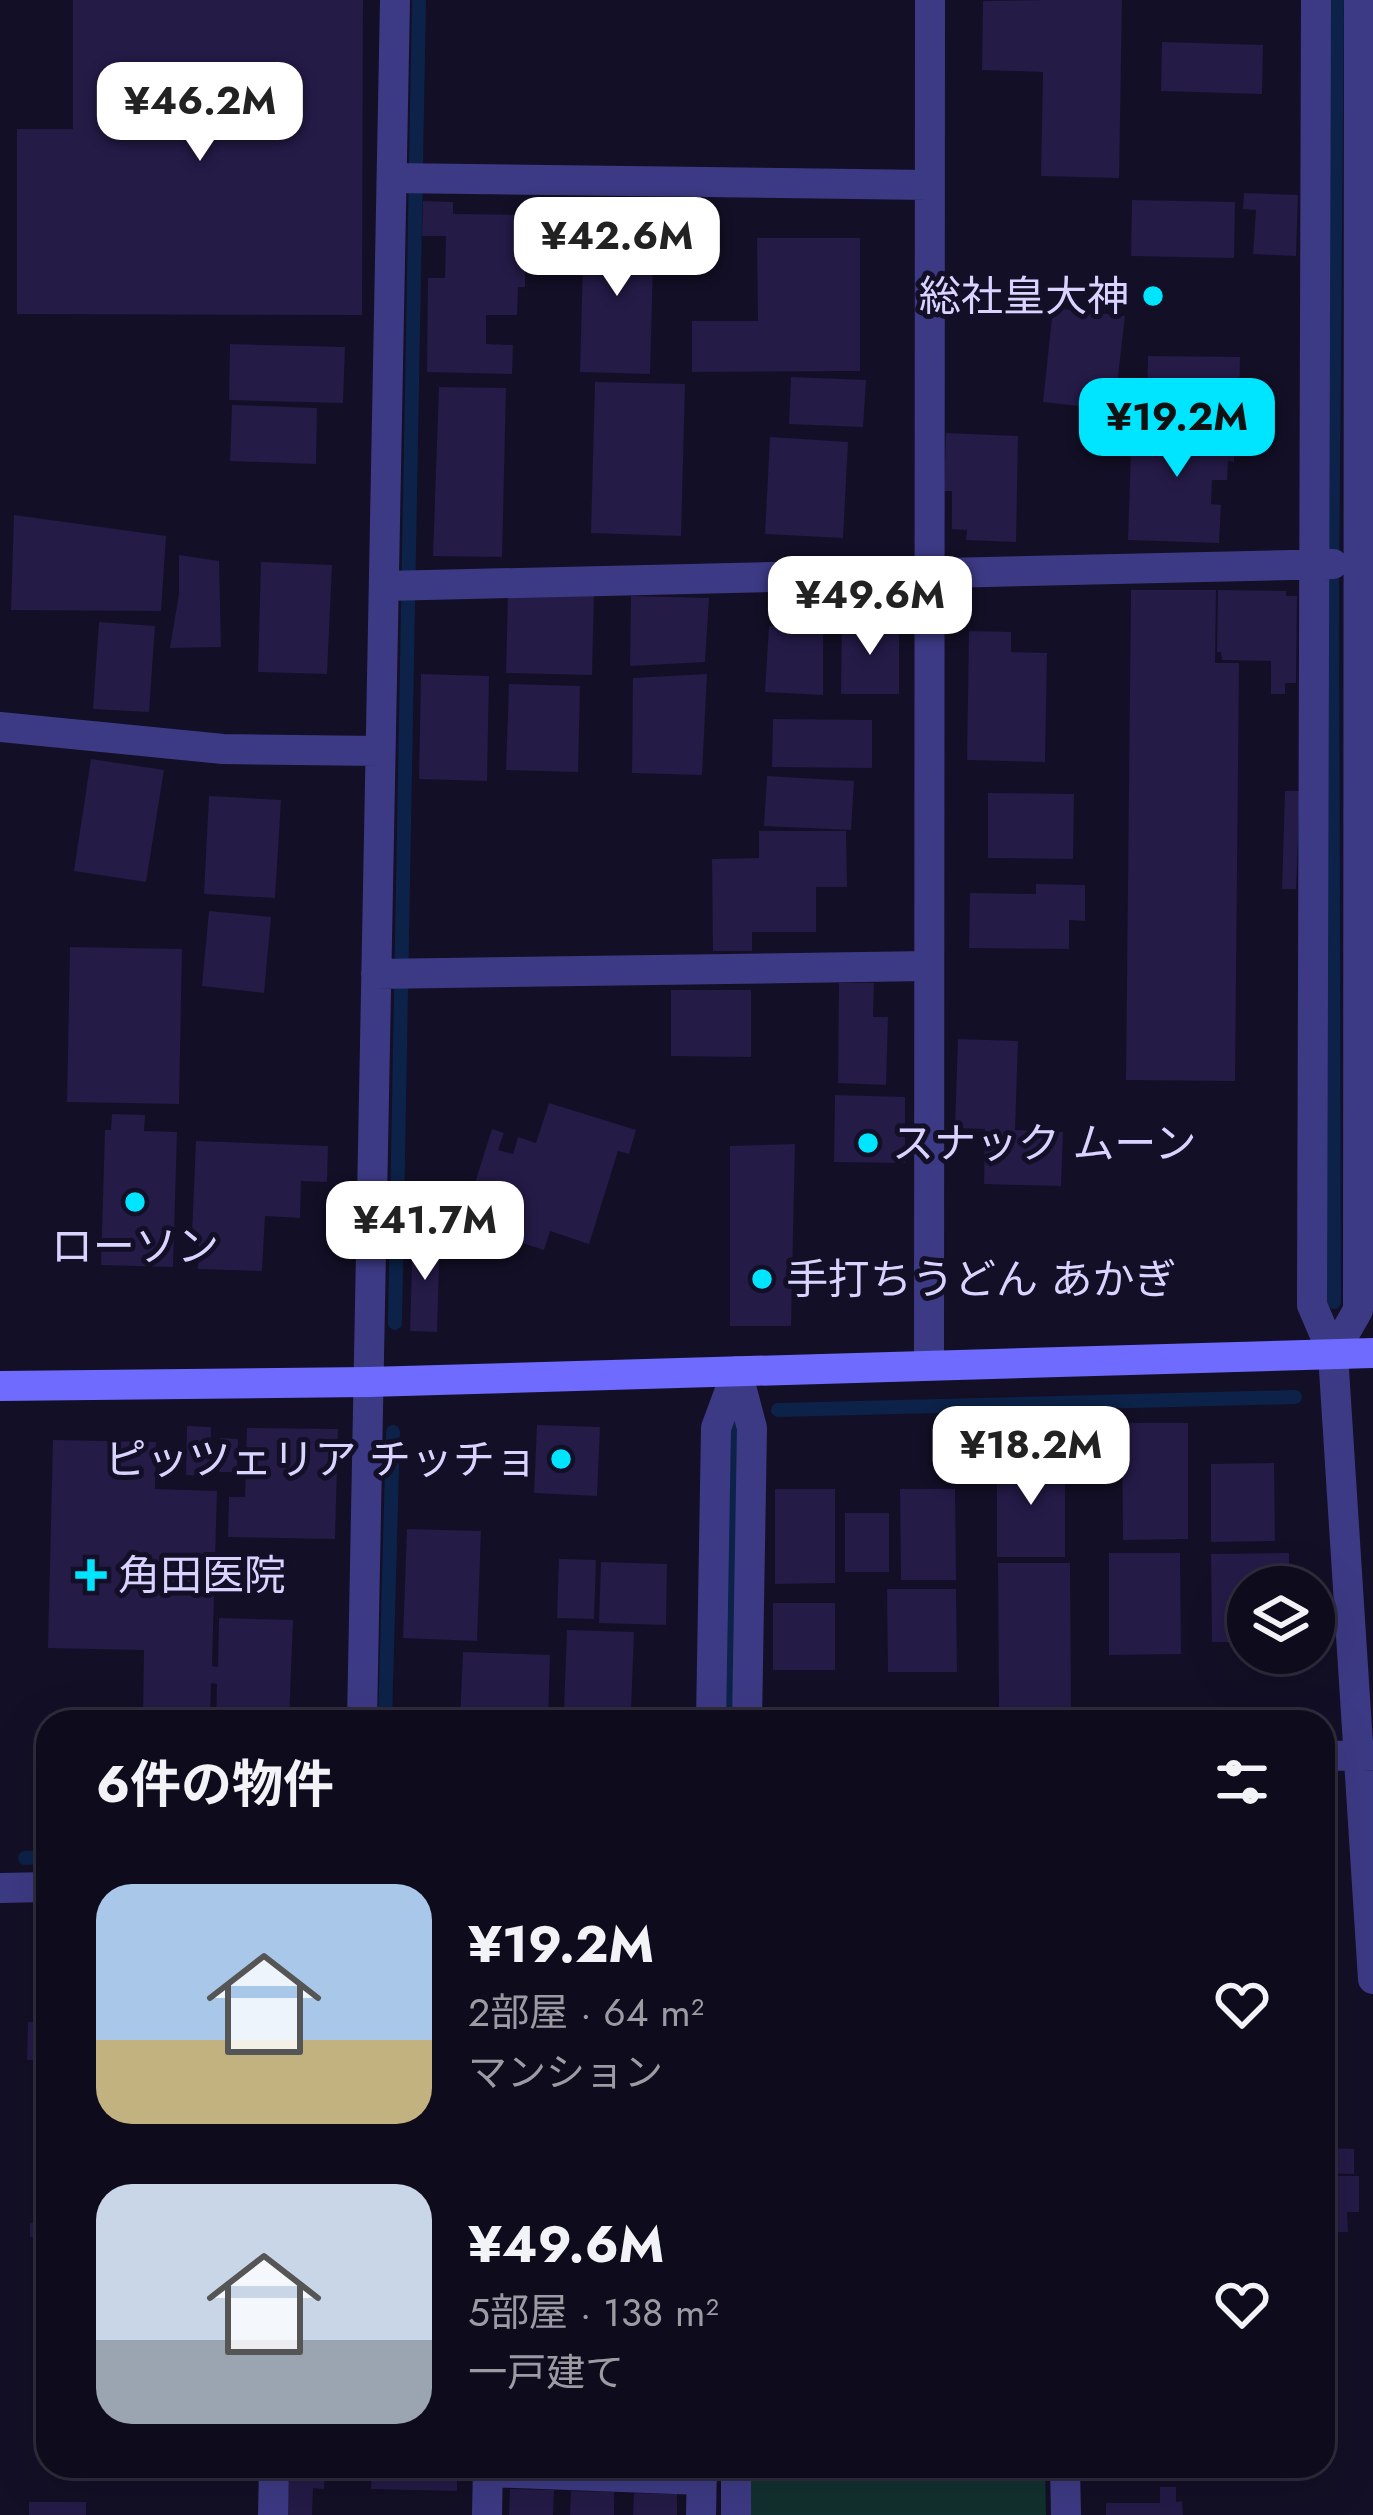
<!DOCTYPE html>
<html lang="ja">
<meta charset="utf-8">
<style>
body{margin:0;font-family:Jost,"Noto Sans JP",sans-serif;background:#1c1929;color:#f1f3f6;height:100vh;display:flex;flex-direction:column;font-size:45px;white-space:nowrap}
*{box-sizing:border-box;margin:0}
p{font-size:39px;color:#9b9ba3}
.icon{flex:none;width:66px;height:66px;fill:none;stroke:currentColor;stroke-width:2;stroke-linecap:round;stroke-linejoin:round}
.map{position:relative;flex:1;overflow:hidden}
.drawer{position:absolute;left:36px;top:1710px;width:1299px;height:768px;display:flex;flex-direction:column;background:#0e0b1c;border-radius:36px;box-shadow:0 12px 48px #0002,0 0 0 3px #2e2b3b}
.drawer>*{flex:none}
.tools{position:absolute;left:1227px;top:1566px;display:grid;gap:24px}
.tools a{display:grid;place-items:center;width:108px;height:108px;border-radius:50%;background:#0e0b1c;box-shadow:0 12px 48px #0002,0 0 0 3px #2e2b3b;font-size:60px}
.price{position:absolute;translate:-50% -102px;padding:0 27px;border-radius:24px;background:#fff;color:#222;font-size:39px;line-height:78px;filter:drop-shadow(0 3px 6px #0008)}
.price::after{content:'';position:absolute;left:50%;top:72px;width:36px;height:27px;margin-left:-18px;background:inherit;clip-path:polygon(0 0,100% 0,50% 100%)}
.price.on{background:#00e5ff;color:#111}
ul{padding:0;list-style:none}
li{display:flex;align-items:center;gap:36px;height:300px;padding:0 60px}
li span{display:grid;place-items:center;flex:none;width:336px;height:240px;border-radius:36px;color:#555}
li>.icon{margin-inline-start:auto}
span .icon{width:144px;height:144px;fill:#fffc;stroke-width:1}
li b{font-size:51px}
h2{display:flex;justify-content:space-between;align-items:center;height:144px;padding:0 60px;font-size:51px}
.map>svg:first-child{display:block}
.green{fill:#12302f}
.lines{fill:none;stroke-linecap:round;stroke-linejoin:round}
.stream{stroke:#0c2248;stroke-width:14}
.building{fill:#241b47}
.street{stroke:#3d3a85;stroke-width:30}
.secondary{stroke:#6f6bff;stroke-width:30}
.poi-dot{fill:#00e5ff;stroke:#130f26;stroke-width:4.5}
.labels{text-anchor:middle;stroke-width:10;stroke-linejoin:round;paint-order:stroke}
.poi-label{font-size:42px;fill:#d9d4ff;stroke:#130f26;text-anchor:start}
</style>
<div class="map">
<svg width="1373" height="2515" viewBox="0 0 1373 2515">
<rect width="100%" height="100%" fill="#130f26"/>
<path class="green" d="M751,2466H1045L1046,2515H749Z"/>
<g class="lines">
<path class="stream" d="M1334,1302L1332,595L1337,0
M395,1323L419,0
M778,1410L1295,1397
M729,1719L734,1428
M385,1722L393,1432
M25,1858L48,1857"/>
</g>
<path class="building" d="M73,0H363L362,315L17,314V129H73Z
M1045,0H1122L1119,178L1041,176L1043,72L982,70L983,1Z
M1162,42L1263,45L1262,94L1161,91Z
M1244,193L1298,195L1296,256L1253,254L1256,210L1243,209Z
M1132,200L1235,202L1234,258L1131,256Z
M423,201L453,202V214L526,215L525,287H518L517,315H486V344L513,345L512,374L427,372L428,278H445L446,236H422Z
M584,224L654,226L650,374L580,372Z
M757,238H860V371L692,372V321H758Z
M1053,308L1125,316L1114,410L1043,402Z
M230,344L345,347L343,403L229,400Z
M1148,356L1240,357L1239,413L1147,412Z
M791,377L866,380L863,427L789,424Z
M595,382L685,384L681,536L591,533Z
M439,387L506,388L502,557L433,556Z
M232,405L317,408L316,464L230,461Z
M1132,421L1235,424L1234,462L1228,461L1227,480H1212L1211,504L1221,505L1219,543L1128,540Z
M946,433L1018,436L1016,542L966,540L967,530L952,529V491H944Z
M770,437L848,442L843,538L765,534Z
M14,515L166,536L161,611L11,610Z
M179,555L219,561L221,647L170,648L179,594Z
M261,562L332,565L327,674L258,672Z
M1131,590H1216L1215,663H1239L1235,1081L1126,1080Z
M1218,590L1286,591V596H1297L1296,683H1285V694H1271V661L1222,660L1221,652H1217Z
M508,593L594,595L592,675L506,673Z
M631,596L709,598L705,662L630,666Z
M99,622L155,626L149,712L93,709Z
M842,622L899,623V694H841Z
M769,626L823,629V695L765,692Z
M969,631L1011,632V652L1047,653L1045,762L967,760Z
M421,674L489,676L487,781L419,779Z
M707,674L702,775L632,773L633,678Z
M509,684L580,686L578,772L506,770Z
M773,719L872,720V768L772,767Z
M91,759L164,770L146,882L74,871Z
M767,776L854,781L851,830L764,826Z
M1285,791H1300L1296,889H1282Z
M988,793L1074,794L1073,859L988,858Z
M209,796L281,800L275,898L204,894Z
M759,831H846L847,887H816V932H752V951H713L712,859L759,858Z
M1036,884L1085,885V921L1069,920V949L969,948L970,893L1036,894Z
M209,911L271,917L264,993L202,986Z
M70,947L182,949L179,1104L67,1102Z
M839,983H874L873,1017H888L886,1085L838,1083Z
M671,990H751V1057L671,1056Z
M958,1039L1018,1041L1015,1130L1063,1132L1061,1186L984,1184L985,1129L955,1128Z
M835,1095L905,1097V1163L834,1162Z
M549,1103L636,1130L629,1154L618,1151L589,1244L550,1231L544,1250L462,1224L492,1129L504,1133L498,1150L513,1154L518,1137L536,1143Z
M112,1114L145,1115L144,1131L177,1132L173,1267L101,1265L105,1130H111Z
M196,1141L328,1146L327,1182L301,1181L300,1218L265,1216L262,1271L198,1269L199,1234L192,1233Z
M795,1144L791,1326H730V1146Z
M413,1234L440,1235L437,1332L410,1331Z
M1122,1423H1188V1539L1123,1540Z
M537,1425L600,1427L597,1496L534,1493Z
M187,1426L211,1427L210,1476L186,1475Z
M247,1428L338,1429L335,1539L228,1537L229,1497H245Z
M220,1438L238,1439L237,1472H219Z
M53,1440L156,1442L155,1489L217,1491L212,1666L218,1667L219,1618L293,1620L289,1722H216L217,1684L211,1683L210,1722H143L144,1650L48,1648Z
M1065,1459V1557H997V1460Z
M1274,1463L1275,1541L1211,1542V1464Z
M775,1489H835V1583L775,1584Z
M900,1489H955L956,1580H901Z
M845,1513H889V1572H845Z
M407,1529L481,1531L477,1641L403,1638Z
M1109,1553H1180L1181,1654L1109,1655Z
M1289,1553V1587H1248V1642H1212L1211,1554Z
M559,1559L596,1560L594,1619L557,1618Z
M601,1562L667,1564L666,1625L599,1623Z
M998,1563H1070L1071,1710L999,1711Z
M887,1589H956L957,1672H888Z
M773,1603H835V1670H773Z
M567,1630L634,1632L631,1712L564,1710Z
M463,1652L550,1655L548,1722H460Z
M561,1714L609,1716V1722H560Z
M28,2022H48V2061L27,2060Z
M1323,2148L1354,2149V2174L1323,2173Z
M1323,2176H1359V2212H1347L1348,2232H1323Z
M30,2223H48V2237H30Z
M372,2466H457V2491L371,2489Z
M289,2469L325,2470L324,2489L313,2488L312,2515H287Z
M1160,2487H1176V2502L1182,2501L1183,2515H1106V2503H1160Z
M510,2489L554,2490L553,2515H509Z
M571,2491L614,2492V2515H570Z
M634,2493L677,2494V2515H633Z
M29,2502H86V2515H29Z"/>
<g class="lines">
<path class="street" d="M1316,0L1312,1305L1333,1354L1358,1310L1359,0
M392,178L929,185
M385,586L1333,564
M0,727L223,749L380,751
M376,974L929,966
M1333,1354L1373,1979
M929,1363L930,0
M737,1371L752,1428L747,1722
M362,1722L395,0
M711,1722L716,1428L737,1371
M1323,1756L1373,1755
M0,1888L48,1887
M1065,2466L1066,2515
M488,2472L702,2480
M273,2515L274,2466
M487,2515L488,2466
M701,2515L702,2466
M736,2515V2466"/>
<path class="secondary" d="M0,1386L368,1382L1373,1353"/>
</g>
<g class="poi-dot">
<circle cx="1153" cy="296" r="12"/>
<circle cx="868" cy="1143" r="12"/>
<circle cx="135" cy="1202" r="12"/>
<circle cx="762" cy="1279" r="12"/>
<circle cx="561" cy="1459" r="12"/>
<path d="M85 1557h12v12h12v12h-12v12h-12v-12h-12v-12h12z"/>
</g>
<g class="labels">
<g class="poi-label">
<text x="1129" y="311" text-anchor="end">総社皇大神</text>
<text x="892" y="1158">スナック ムーン</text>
<text x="135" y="1261" text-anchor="middle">ローソン</text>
<text x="786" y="1294">手打ちうどん あかぎ</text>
<text x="537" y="1474" text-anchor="end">ピッツェリア チッチョ</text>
<text x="118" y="1590">角田医院</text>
</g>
</g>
</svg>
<div class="tools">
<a><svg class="icon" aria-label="layers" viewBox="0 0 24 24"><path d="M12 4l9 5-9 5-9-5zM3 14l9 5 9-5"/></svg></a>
</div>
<b class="price" style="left:200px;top:164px">¥46.2M</b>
<b class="price" style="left:617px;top:299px">¥42.6M</b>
<b class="price on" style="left:1177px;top:480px">¥19.2M</b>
<b class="price" style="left:870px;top:658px">¥49.6M</b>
<b class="price" style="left:425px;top:1283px">¥41.7M</b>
<b class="price" style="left:1031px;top:1508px">¥18.2M</b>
<section class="drawer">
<h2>6件の物件<svg class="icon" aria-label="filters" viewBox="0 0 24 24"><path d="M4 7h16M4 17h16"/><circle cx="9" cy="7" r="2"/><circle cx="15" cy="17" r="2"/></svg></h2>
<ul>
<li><span style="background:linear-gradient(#a9c7e8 65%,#c2b280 0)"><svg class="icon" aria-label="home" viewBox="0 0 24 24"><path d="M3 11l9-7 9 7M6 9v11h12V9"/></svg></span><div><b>¥19.2M</b><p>2部屋 · 64 m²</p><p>マンション</p></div><svg class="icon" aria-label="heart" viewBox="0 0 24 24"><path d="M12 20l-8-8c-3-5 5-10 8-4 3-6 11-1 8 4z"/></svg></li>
<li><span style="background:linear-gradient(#c9d6e8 65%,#9aa5b1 0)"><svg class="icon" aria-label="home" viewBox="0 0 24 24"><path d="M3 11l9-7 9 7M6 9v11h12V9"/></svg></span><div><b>¥49.6M</b><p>5部屋 · 138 m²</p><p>一戸建て</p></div><svg class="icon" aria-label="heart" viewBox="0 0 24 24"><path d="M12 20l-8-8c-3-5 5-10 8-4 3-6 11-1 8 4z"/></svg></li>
</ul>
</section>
</div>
